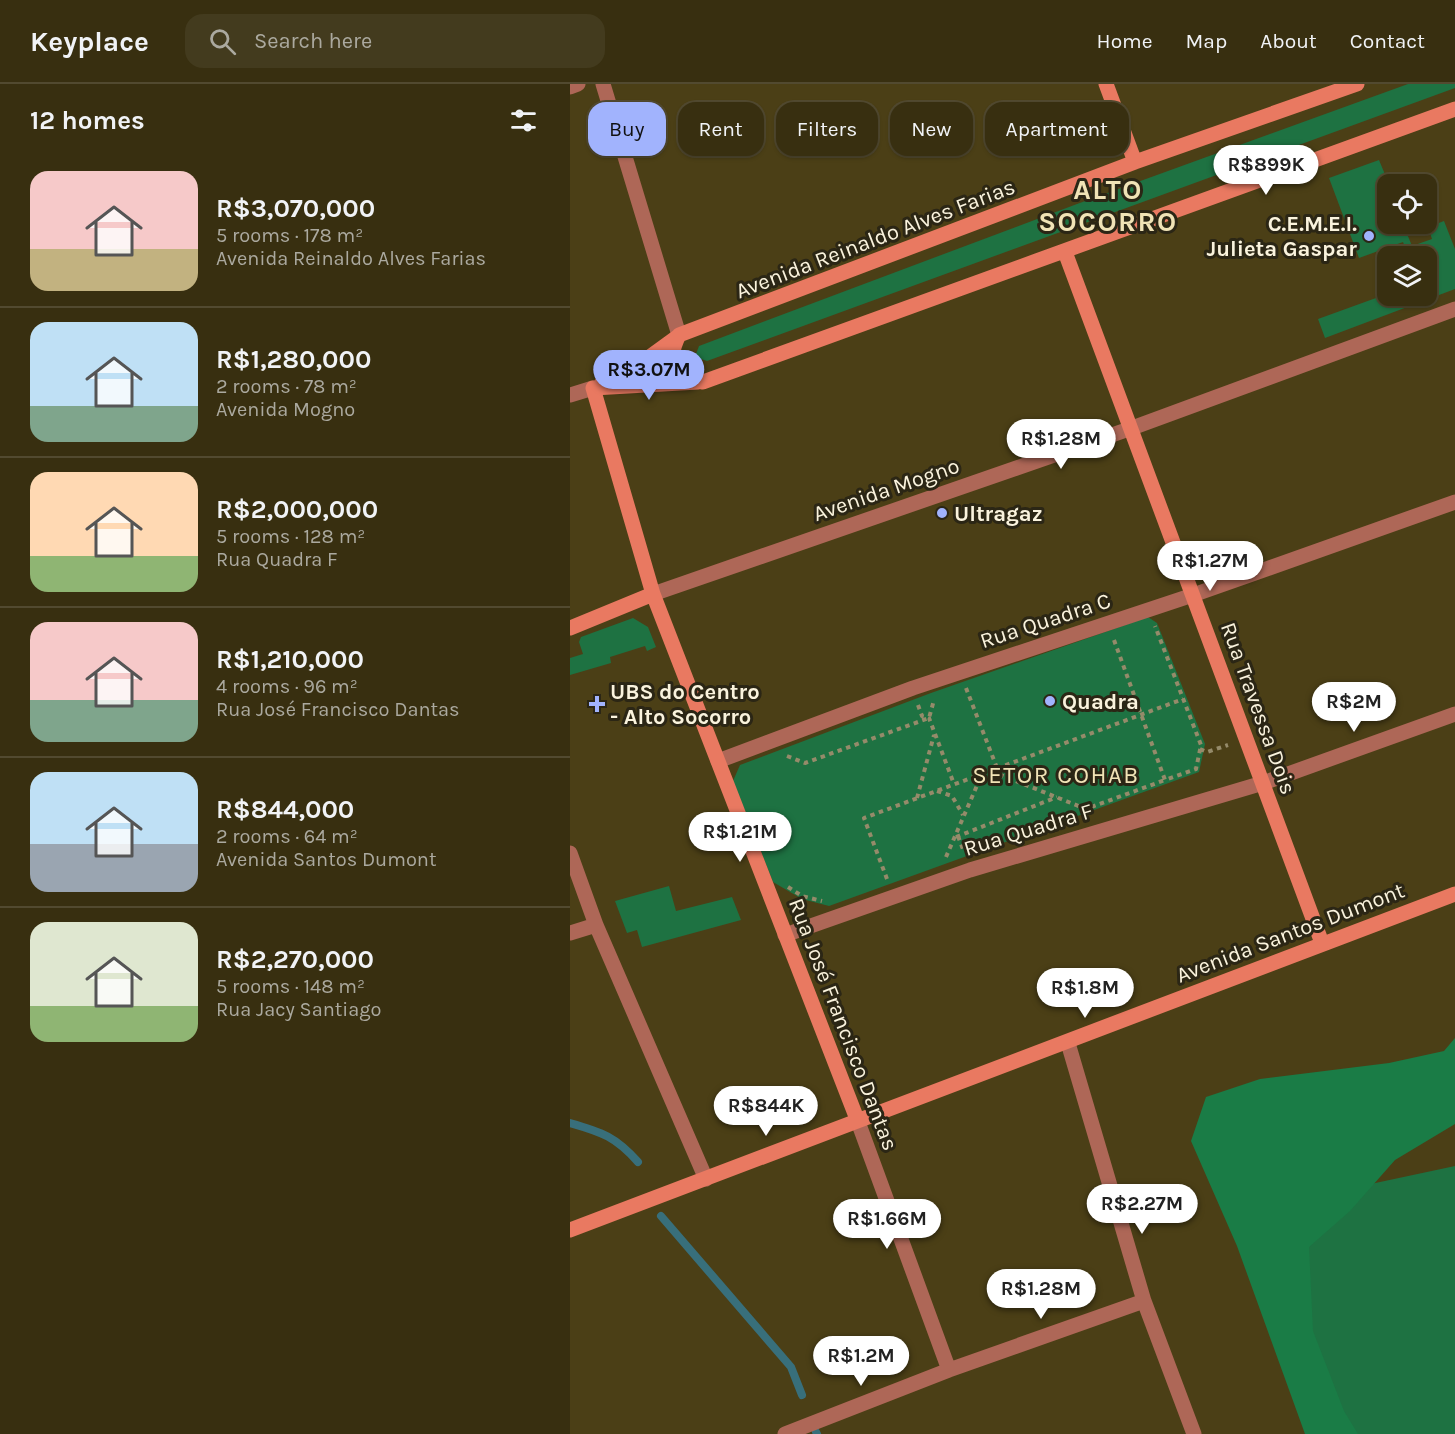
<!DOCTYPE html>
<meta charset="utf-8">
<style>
body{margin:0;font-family:Karla,sans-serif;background:#433b1e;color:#f1f3f6;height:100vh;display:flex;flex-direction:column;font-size:22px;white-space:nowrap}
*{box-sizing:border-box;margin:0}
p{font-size:20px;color:#aba99f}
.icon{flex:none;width:33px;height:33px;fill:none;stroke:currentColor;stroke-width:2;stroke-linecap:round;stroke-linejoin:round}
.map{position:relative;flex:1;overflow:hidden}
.details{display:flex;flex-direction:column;background:#382f10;width:570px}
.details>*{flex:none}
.banner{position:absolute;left:18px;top:18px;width:570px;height:54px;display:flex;gap:12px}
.buttons{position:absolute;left:807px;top:90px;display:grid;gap:12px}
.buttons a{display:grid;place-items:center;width:60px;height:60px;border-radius:12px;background:#382f10;box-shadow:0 2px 4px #0004,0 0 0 2px #524a30;font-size:30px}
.price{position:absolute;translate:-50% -51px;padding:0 14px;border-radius:21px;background:#fff;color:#222;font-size:20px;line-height:39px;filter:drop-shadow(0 2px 3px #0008)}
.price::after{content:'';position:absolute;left:50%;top:36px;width:18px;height:14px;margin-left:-9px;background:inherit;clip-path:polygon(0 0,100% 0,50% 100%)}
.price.active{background:#a1b3fd;color:#111}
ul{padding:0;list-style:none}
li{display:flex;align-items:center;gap:18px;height:150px;padding:0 30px}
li+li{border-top:2px solid #524a30}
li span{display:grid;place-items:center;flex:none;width:168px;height:120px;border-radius:18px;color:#555}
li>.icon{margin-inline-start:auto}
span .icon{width:72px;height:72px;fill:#fffc;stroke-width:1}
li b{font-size:26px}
h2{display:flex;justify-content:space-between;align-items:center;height:72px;padding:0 30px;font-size:26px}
.tag{padding:0 21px;border-radius:18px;background:#382f10;box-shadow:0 2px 4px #0004,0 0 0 2px #524a30;font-size:21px;line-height:54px}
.tag.active{background:#a1b3fd;color:#111}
header{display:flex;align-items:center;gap:36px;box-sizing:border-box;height:84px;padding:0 30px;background:#382f10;border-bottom:2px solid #524a30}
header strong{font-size:28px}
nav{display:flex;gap:33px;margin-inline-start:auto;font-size:21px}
.search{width:420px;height:54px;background:#433b1e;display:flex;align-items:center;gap:15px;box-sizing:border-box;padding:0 21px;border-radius:18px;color:#aba99f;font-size:22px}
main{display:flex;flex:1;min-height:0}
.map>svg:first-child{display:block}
.green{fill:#1e7242}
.forest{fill:#1a7c46}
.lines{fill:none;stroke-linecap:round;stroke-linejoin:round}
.stream{stroke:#386f7b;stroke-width:8}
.path{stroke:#958b6a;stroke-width:4;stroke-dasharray:4.5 4.5;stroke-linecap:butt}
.street{stroke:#ae6757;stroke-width:15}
.secondary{stroke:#e97961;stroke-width:15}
.poi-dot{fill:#a1b3fd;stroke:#2b2615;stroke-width:2}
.labels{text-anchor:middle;stroke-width:6;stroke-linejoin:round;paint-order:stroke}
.poi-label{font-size:22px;font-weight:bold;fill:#faf3dd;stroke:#2b2615;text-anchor:start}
.street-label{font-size:22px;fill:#faf3dd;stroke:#2b2615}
.neighbourhood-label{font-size:24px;letter-spacing:1.5px;fill:#f0e3b6;stroke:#2b2615}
.district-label{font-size:28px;font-weight:bold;letter-spacing:1.5px;fill:#f0e3b6;stroke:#2b2615}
</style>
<header>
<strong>Keyplace</strong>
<div class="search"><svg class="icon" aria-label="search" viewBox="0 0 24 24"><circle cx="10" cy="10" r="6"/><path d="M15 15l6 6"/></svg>Search here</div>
<nav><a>Home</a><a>Map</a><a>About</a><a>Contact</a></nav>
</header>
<main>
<section class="details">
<h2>12 homes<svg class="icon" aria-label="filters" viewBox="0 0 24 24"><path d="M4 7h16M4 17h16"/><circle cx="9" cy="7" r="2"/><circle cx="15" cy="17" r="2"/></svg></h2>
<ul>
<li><span style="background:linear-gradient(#f6c9c9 65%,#c2b280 0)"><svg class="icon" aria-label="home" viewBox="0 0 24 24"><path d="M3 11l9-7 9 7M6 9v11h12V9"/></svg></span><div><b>R$3,070,000</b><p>5 rooms · 178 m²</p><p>Avenida Reinaldo Alves Farias</p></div></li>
<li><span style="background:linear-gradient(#bfe0f5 70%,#7fa58c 0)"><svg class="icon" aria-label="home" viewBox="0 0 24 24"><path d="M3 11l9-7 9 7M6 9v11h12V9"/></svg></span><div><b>R$1,280,000</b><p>2 rooms · 78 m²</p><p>Avenida Mogno</p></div></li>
<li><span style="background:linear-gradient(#ffd9b3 70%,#8fb573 0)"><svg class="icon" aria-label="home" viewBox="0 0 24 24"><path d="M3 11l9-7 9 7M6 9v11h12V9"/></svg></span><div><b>R$2,000,000</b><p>5 rooms · 128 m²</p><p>Rua Quadra F</p></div></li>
<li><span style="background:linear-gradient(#f6c9c9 65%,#7fa58c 0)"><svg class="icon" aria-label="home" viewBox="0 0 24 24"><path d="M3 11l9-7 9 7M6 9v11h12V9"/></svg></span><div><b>R$1,210,000</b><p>4 rooms · 96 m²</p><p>Rua José Francisco Dantas</p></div></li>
<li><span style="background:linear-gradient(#bfe0f5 60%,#9aa5b1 0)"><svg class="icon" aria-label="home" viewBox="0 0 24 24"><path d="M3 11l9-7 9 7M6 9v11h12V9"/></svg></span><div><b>R$844,000</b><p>2 rooms · 64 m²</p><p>Avenida Santos Dumont</p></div></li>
<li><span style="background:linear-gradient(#dfe7d0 70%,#8fb573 0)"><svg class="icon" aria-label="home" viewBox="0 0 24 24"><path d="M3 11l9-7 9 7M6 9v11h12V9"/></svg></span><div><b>R$2,270,000</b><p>5 rooms · 148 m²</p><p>Rua Jacy Santiago</p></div></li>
</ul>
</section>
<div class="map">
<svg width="885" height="1350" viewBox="0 0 885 1350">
<rect width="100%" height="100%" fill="#4b3f16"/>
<path class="green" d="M838,0H885V4L137,277L128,274L126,270L129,262L507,120Z
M809,76L819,100L818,140H833L842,162L862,155L858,143L874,137L885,165V205L755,254L748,235L817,210L856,212V172H838L833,158L789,174L759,94Z
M578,533L587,539L635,660L629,688L259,822L232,815L203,798L163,697L170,681L361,609Z
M63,534L78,543L86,563L77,567L75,562L40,573L41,579L0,591V574L13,570L9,558L11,553Z
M99,802L106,827L162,813L171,836L72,863L67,846L57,849L45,817Z
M885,1082V1350H763L679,1126Z"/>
<path class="forest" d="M885,954V1040L825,1076L780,1127L739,1163L743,1247L774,1327L788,1350H735L667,1162L621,1057L636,1013L690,995L819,979L874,967Z"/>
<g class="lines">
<path class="stream" d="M0,1039C32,1048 46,1053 68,1078
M91,1132L221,1283L232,1311
M246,1348L247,1350"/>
<path class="path" d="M544,556L595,696L626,685L631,661L585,542
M396,604L427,684
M348,621L352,632L359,634L384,700
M630,665L637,668L658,661
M217,672L235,679L359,634L364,616
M421,687L516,725L595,696
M367,707L382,712L393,731
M347,714L364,651
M388,752L394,768
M386,753L487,713
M376,773L412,690
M317,795L294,734L613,615
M218,803L232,812L252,817"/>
<path class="street" d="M33,0L109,251
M0,3L8,0
M0,311L23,304
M83,510L562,344L885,225
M148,677L343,604L623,511L885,418
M0,769L26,841L136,1095
M0,849L26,841
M215,851L400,786L693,699L885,630
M498,959L574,1217L624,1350
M287,1035L379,1286
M215,1350L379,1286L574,1217"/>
<path class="secondary" d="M536,0L565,78
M787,0L565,78L109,251C94,281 107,287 133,298L885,25
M495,168L752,859
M31,300L74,277L107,253
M23,304L83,510L287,1035
M23,304L128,298
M0,544L83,510
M0,1146L885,810"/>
</g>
<g class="poi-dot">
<circle cx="799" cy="152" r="6"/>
<circle cx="372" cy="429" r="6"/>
<circle cx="480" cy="617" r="6"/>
<path d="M24 611h6v6h6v6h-6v6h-6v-6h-6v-6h6z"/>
</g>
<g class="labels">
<g class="poi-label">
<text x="787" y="147" text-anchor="end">C.E.M.E.I.<tspan x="787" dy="25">Julieta Gaspar</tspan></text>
<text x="384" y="437">Ultragaz</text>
<text x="40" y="615">UBS do Centro<tspan x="40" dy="25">- Alto Socorro</tspan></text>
<text x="492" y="625">Quadra</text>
</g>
<g class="street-label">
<text transform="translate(305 154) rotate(-21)" y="8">Avenida Reinaldo Alves Farias</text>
<text transform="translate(316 405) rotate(-19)" y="8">Avenida Mogno</text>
<text transform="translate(475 536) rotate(-18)" y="8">Rua Quadra C</text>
<text transform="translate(689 624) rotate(70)" y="8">Rua Travessa Dois</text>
<text transform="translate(458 745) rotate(-17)" y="8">Rua Quadra F</text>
<text transform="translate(720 848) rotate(-21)" y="8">Avenida Santos Dumont</text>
<text transform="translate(274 940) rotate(69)" y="8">Rua José Francisco Dantas</text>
</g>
<g class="neighbourhood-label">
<text x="486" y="699">SETOR COHAB</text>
</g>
<g class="district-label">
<text x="538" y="115">ALTO<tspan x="538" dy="32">SOCORRO</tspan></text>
</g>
</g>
</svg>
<div class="buttons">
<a><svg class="icon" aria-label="locate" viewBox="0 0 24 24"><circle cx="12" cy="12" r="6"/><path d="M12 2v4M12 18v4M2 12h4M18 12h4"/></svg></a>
<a><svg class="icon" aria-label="layers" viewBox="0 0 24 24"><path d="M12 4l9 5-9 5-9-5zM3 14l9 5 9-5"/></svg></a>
</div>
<b class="price" style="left:696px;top:112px">R$899K</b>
<b class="price active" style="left:79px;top:317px">R$3.07M</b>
<b class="price" style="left:491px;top:386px">R$1.28M</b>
<b class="price" style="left:640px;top:508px">R$1.27M</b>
<b class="price" style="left:784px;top:649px">R$2M</b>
<b class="price" style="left:170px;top:779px">R$1.21M</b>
<b class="price" style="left:515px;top:935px">R$1.8M</b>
<b class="price" style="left:196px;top:1053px">R$844K</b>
<b class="price" style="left:572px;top:1151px">R$2.27M</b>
<b class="price" style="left:317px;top:1166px">R$1.66M</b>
<b class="price" style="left:471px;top:1236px">R$1.28M</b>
<b class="price" style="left:291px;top:1303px">R$1.2M</b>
<div class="banner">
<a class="tag active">Buy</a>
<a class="tag">Rent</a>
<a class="tag">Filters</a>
<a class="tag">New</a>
<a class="tag">Apartment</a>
</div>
</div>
</main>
